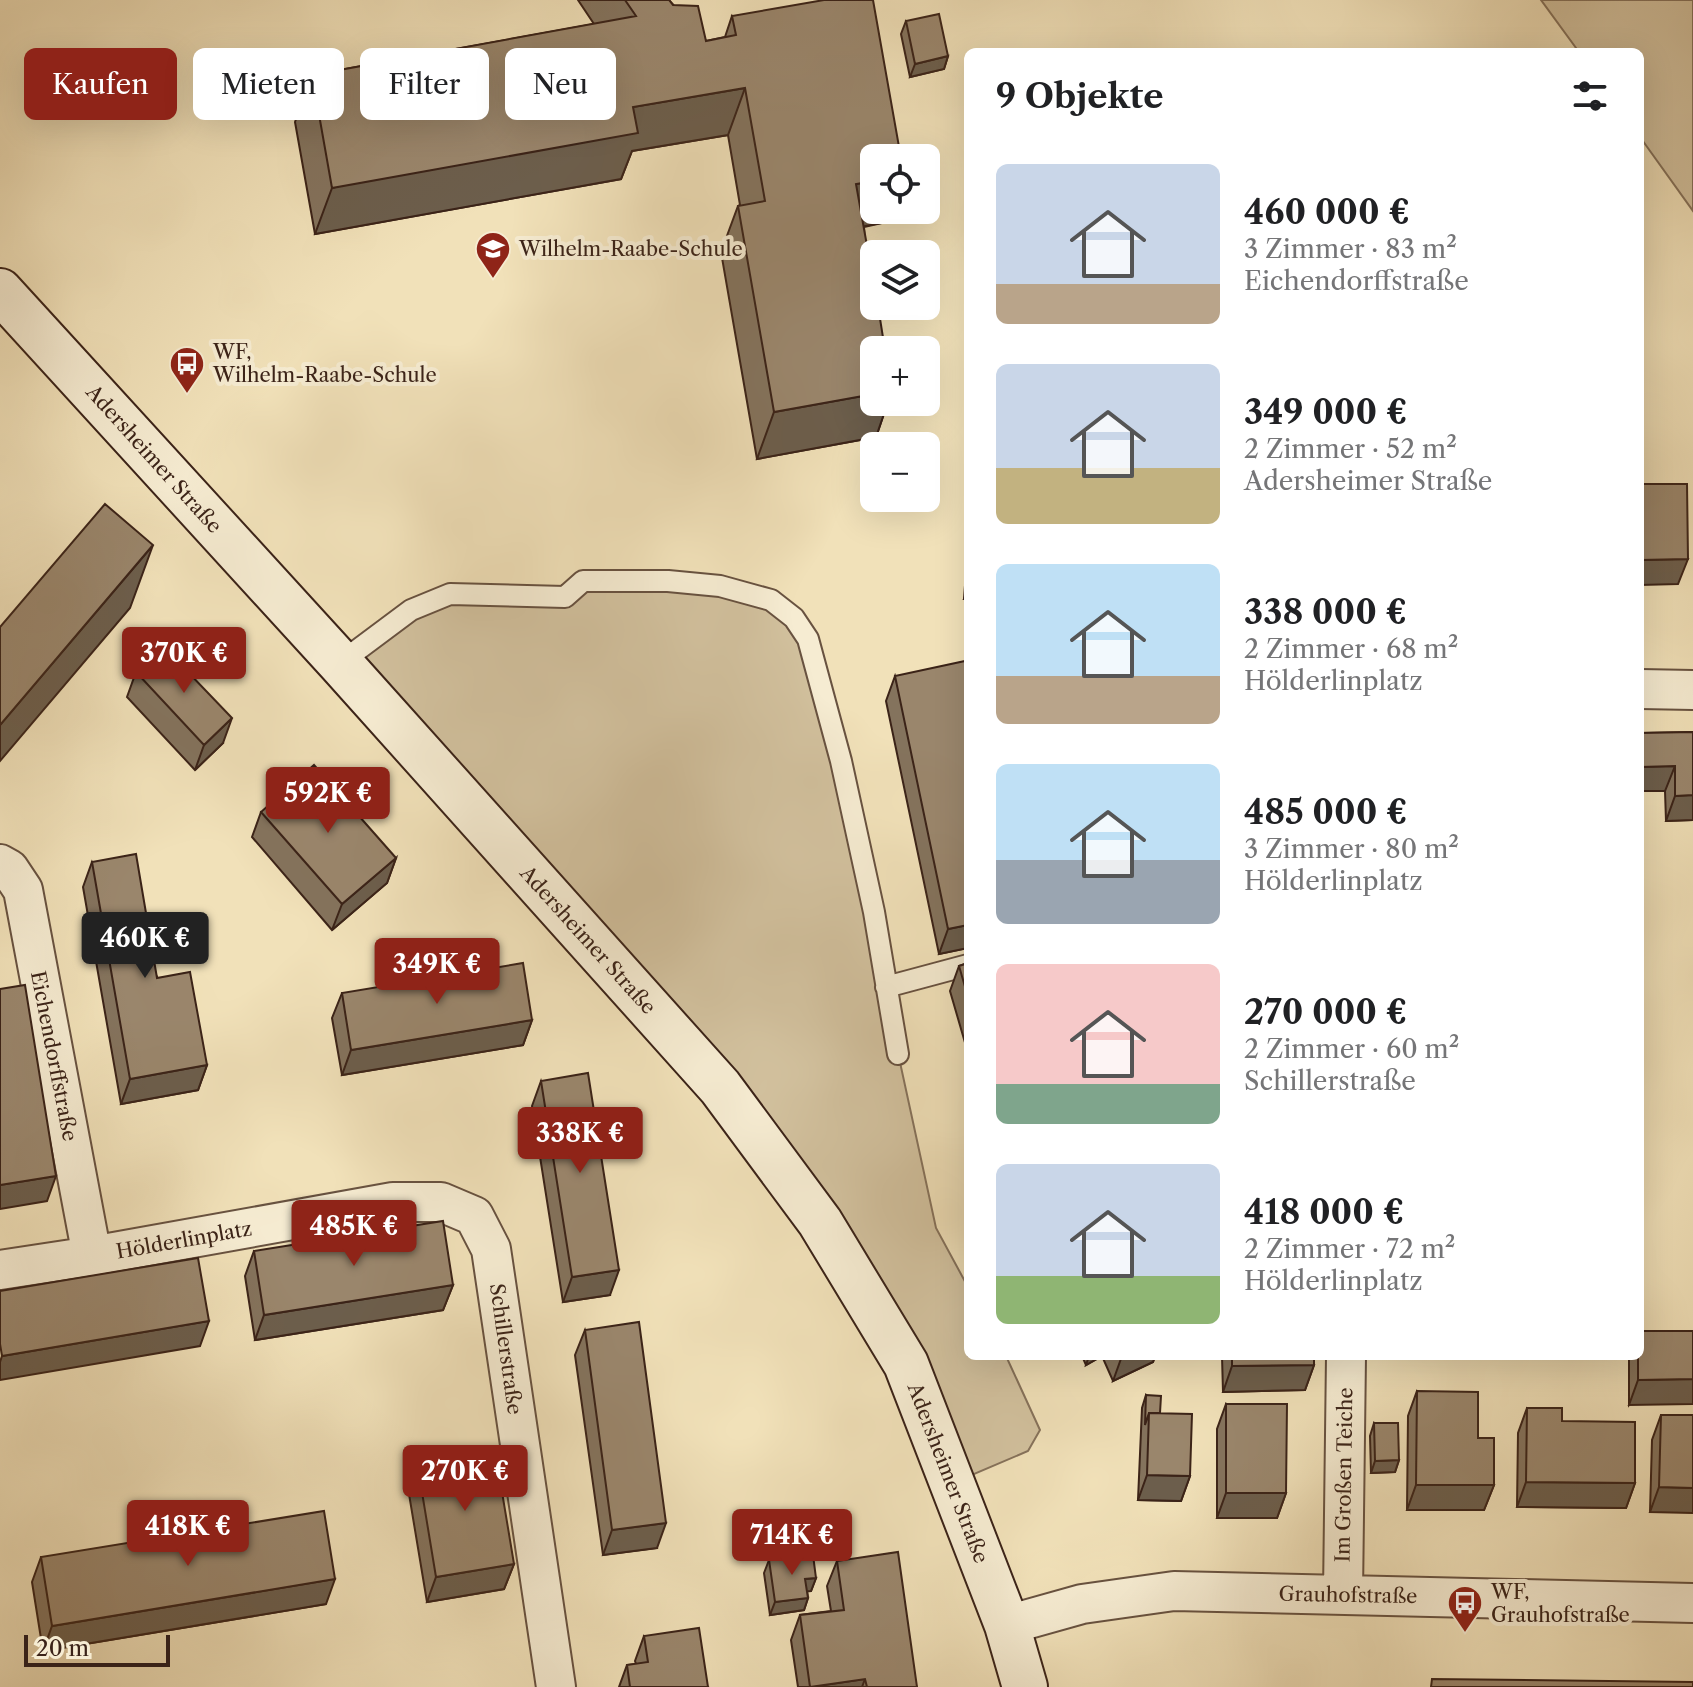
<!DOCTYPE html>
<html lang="de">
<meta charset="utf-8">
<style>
body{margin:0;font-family:"Libre Caslon Text",serif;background:#f2f2f2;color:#202124;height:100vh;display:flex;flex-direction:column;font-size:30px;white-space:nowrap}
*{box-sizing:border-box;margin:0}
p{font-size:26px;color:#757577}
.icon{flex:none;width:44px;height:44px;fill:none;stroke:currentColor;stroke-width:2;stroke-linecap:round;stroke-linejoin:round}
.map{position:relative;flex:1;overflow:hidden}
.sheet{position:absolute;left:964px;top:48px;width:680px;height:1312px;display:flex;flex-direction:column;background:#fff;border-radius:12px;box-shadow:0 8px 32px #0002}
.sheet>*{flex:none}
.top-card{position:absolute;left:24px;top:48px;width:760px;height:72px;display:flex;gap:16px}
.tools{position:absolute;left:860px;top:144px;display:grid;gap:16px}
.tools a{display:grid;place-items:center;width:80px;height:80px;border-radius:12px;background:#fff;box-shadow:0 8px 32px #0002;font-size:40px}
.scale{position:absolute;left:24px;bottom:20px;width:146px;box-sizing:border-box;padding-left:8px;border:4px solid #3b2318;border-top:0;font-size:22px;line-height:28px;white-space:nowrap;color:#3b2318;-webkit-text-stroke:6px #f6ecd2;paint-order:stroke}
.price{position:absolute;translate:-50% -68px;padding:0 18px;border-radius:8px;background:#8f2418;color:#fff;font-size:26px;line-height:52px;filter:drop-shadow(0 2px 4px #0008)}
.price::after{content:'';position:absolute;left:50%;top:48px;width:24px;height:18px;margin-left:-12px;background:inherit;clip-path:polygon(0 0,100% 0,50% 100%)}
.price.active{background:#222;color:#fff}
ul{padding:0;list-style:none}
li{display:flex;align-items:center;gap:24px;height:200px;padding:0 32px}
li span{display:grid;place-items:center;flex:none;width:224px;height:160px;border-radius:12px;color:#555}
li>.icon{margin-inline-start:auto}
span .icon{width:96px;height:96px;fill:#fffc;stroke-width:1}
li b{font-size:34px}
h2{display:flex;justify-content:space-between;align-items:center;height:96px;padding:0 32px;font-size:34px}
.pill{padding:0 28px;border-radius:12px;background:#fff;box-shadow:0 8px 32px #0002;font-size:28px;line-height:72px}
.pill.active{background:#8f2418;color:#fff}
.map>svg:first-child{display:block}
.green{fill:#d2c19e;stroke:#86725b;stroke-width:2}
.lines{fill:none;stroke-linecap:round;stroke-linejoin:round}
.lane-casing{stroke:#685240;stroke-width:24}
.street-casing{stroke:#685240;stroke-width:42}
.secondary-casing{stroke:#3b2318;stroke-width:48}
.lane{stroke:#f6ecd2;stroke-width:20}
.street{stroke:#f6ecd2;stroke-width:38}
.secondary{stroke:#f6ecd2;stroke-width:44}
.wall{fill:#84735d;stroke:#3b2318;stroke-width:2}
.shaded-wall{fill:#6c5e4c;stroke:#3b2318;stroke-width:2}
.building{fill:#9a866c;stroke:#3b2318;stroke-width:2}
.labels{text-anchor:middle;stroke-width:8;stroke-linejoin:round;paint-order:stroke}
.poi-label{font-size:20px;fill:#3b2318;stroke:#f6ecd2;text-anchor:start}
.street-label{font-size:20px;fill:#3b2318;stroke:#f6ecd2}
</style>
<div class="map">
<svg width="1693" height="1687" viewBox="0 0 1693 1687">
<rect width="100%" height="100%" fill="#f1e1b9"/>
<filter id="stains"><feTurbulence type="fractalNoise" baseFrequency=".0025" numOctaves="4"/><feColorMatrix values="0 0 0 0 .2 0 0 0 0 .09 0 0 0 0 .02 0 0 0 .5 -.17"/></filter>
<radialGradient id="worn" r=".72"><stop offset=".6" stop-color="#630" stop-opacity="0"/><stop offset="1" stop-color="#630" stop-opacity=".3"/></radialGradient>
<path class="green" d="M1541,0H1693V211L1640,137V52H1579Z
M583,581L771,600L808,639L936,1228L968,1287V1356H1006L1040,1430L1028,1451L953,1483L820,1222L340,663L450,594L565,597Z"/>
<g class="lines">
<defs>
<path id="lane" d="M340,663L411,610L450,594L565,597L583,581H668L720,586L771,600L794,618L808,639L841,761L874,912L898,1054
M886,987L968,965"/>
<path id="street" d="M1640,689L1693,690
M0,864L9,869L23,890L92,1256
M0,1270L92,1256L393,1202H441L474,1216L491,1249L556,1687
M1343,1594L1346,1356
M1007,1625L1082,1604L1174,1591L1693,1603"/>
<path id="secondary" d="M0,291L340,663L720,1087L820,1222L906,1364L1007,1625L1025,1687"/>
</defs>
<use href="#lane" class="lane-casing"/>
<use href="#street" class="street-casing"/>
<use href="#secondary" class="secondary-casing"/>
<use href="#lane" class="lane"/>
<use href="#street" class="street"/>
<use href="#secondary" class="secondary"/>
</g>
<path class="wall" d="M578,0H669L706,41L725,37L732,16L874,210H891L887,222L864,227L874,402H888L876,437L757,459L721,252L738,206L740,205L728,135L632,151L621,179L315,234L295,122L312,75L594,24Z
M906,21L948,56L944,69L910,77L901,34Z
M968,544V599H964Z
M136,672L223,743L195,770L127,697Z
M895,676L968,948L939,954L886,701Z
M1693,732V820L1666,821L1665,791H1640V733Z
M261,812L396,858L387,883L332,930L252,837Z
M92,862L207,1065L198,1090L121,1104L83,887Z
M968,963V1053L950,991L959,966Z
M342,993L532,1020L523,1045L342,1075L332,1018Z
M541,1081L610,1295L563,1302L532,1106Z
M254,1251L453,1285L443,1310L255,1340L245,1276Z
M585,1330L657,1548L603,1555L575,1355Z
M1693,1331L1629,1405V1356H1640Z
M1082,1356H1155L1153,1362L1113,1381L1102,1356L1086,1365Z
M1222,1356H1314V1365L1305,1390L1223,1392Z
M1417,1391L1478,1438L1494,1485L1484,1510H1407L1408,1416Z
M1146,1395L1160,1413L1190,1476L1181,1501L1138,1500L1142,1408Z
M1226,1404L1286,1493L1277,1518H1217V1429Z
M1527,1408L1562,1421L1635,1483L1626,1508L1517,1507L1518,1433Z
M1661,1415H1693L1650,1512L1652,1440Z
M1374,1423L1399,1460L1395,1472L1371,1473L1370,1436Z
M417,1462L514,1564L504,1589L427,1602L408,1488Z
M41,1557L326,1604L43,1651L32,1582Z
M769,1560L816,1578L811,1591H807L808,1598L804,1610L770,1615L764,1573Z
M837,1561L917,1687H798L791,1640L800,1615L831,1611L827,1586Z
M644,1636L708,1687H619L627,1665L636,1664L635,1661Z"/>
<path class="shaded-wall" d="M948,56L944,69L910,77L915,64Z
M745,88L728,135L632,151L621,179L315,234L332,188L633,107Z
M874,181V210H891L887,222L839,231L856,184Z
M874,394V402H888L876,437L757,459L774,412Z
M153,545L130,608L0,761V725Z
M1688,559L1678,584L1640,585V560Z
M968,589V599H964Z
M232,718L223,743L195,770L204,745Z
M1675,766L1665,791H1640V767Z
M1693,795V820L1666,821L1675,796Z
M396,858L387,883L332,930L342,904Z
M968,925V948L939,954L948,929Z
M532,1020L523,1045L342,1075L351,1050Z
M207,1065L198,1090L121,1104L130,1079Z
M56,1176L47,1201L0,1209V1185Z
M619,1270L610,1295L563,1302L572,1277Z
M453,1285L443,1310L255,1340L264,1315Z
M209,1321L200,1346L0,1380V1362L2,1356Z
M1089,1356H1102L1086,1365Z
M1122,1356H1155L1153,1362L1113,1381Z
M1314,1365L1305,1390L1223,1392L1232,1366Z
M1693,1379V1404L1629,1405L1638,1380Z
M1399,1460L1395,1472L1371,1473L1375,1461Z
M1147,1475L1190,1476L1181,1501L1138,1500Z
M1526,1482L1635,1483L1626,1508L1517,1507Z
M1416,1485H1494L1484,1510H1407Z
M1659,1487L1693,1488V1513L1650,1512Z
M1226,1493H1286L1277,1518H1217Z
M666,1523L657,1548L603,1555L612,1530Z
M514,1564L504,1589L427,1602L436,1577Z
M816,1578L811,1591L801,1592L805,1579Z
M335,1579L326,1604L43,1651L52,1626Z
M808,1598L804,1610L770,1615L775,1602Z
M865,1679L862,1687H811Z"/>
<path class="building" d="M625,0H669L673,5L698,6L706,41L736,35L732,16L824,0H873L901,158H874V181L856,184L874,285V306H878L885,350H874V394L774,412L738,206L765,201L745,88L633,107L638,133L332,188L312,75L636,16Z
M939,14L948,56L915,64L906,21Z
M1640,484H1687L1688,559L1640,560Z
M105,504L153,545L0,725V627Z
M163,646L232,718L204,745L136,672Z
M965,661L968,673V925L948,929L895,676Z
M1693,732V795L1675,796V766L1640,767V733Z
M314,765L396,858L342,904L261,812Z
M136,854L157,978L190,972L207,1065L130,1079L92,862Z
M523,963L532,1020L351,1050L342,993Z
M968,963V997L959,966Z
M25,985L56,1176L0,1185V989Z
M588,1073L619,1270L572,1277L541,1081Z
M443,1221L453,1285L264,1315L254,1251Z
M198,1258L209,1321L2,1356L0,1344V1291Z
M639,1322L666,1523L612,1530L585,1330Z
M1640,1331H1693V1379L1638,1380V1356H1640Z
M1232,1356H1314V1365L1232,1366Z
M1417,1391L1478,1392V1438H1494V1485H1416Z
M1146,1395L1161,1396L1160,1413H1149L1145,1425Z
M1226,1404H1287L1286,1493H1226Z
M1527,1408H1562V1421L1635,1422V1483L1526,1482Z
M1149,1413L1192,1414L1190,1476L1147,1475Z
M1661,1415H1693V1488L1659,1487Z
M1374,1423H1398L1399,1460L1375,1461Z
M495,1450L514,1564L436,1577L417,1462Z
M324,1511L335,1579L52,1626L41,1557Z
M898,1552L917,1687H867L865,1679L810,1687L800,1615L844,1610L837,1561Z
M813,1555L816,1578L805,1579L808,1598L775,1602L769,1560Z
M699,1628L708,1687H630L627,1665L648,1662L644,1636Z
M1432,1679L1693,1682V1687H1431Z"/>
<defs>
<symbol id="school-pin" viewBox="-11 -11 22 30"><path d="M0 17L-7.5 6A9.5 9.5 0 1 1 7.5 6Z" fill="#8f2418" stroke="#f6ecd2"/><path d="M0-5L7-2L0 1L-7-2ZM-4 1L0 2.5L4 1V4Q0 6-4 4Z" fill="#fff"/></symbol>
<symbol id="bus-pin" viewBox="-11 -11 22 30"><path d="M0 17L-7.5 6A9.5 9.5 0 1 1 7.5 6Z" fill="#8f2418" stroke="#f6ecd2"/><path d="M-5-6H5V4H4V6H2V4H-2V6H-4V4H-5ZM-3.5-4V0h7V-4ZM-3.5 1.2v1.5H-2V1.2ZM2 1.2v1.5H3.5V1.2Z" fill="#fff"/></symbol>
</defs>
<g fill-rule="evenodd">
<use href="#school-pin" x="473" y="229" width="40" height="54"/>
<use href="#bus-pin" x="167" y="344" width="40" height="54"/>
<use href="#bus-pin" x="1445" y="1583" width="40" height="54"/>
</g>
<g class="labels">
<g class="poi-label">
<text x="519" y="256">Wilhelm-Raabe-Schule</text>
<text x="213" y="359">WF,<tspan x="213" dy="23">Wilhelm-Raabe-Schule</tspan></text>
<text x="1491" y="1599">WF,<tspan x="1491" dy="23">Grauhofstraße</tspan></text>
</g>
<g class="street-label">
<text transform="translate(154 459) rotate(48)" y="7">Adersheimer Straße</text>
<text transform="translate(588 940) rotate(48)" y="7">Adersheimer Straße</text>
<text transform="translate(54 1056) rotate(79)" y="7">Eichendorffstraße</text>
<text transform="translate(184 1240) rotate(-10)" y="7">Hölderlinplatz</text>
<text transform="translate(506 1349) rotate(82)" y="7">Schillerstraße</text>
<text transform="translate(948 1473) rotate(69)" y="7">Adersheimer Straße</text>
<text transform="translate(1344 1475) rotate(-89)" y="7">Im Großen Teiche</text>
<text transform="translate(1348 1595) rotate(1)" y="7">Grauhofstraße</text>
</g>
</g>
<rect width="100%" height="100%" filter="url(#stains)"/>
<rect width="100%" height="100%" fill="url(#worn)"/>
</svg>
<div class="tools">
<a><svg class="icon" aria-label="locate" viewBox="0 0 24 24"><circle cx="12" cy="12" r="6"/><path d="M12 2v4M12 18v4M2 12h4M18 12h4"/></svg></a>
<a><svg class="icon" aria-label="layers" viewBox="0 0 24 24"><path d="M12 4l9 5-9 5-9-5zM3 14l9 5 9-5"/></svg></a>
<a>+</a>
<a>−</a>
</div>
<div class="scale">20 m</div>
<b class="price" style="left:184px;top:695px">370K €</b>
<b class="price" style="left:328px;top:835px">592K €</b>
<b class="price active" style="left:145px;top:980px">460K €</b>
<b class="price" style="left:437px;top:1006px">349K €</b>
<b class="price" style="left:580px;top:1175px">338K €</b>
<b class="price" style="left:354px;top:1268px">485K €</b>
<b class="price" style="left:465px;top:1513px">270K €</b>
<b class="price" style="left:188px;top:1568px">418K €</b>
<b class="price" style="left:792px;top:1577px">714K €</b>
<div class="top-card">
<a class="pill active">Kaufen</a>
<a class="pill">Mieten</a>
<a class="pill">Filter</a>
<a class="pill">Neu</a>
</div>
<section class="sheet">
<h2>9 Objekte<svg class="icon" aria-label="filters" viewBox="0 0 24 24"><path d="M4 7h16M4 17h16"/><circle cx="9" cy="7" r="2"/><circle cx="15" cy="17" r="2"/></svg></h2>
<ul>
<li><span style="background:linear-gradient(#c9d6e8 75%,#b9a48a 0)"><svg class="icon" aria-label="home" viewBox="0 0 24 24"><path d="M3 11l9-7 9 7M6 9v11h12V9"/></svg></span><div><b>460 000 €</b><p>3 Zimmer · 83 m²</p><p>Eichendorffstraße</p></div></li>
<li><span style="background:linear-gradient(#c9d6e8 65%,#c2b280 0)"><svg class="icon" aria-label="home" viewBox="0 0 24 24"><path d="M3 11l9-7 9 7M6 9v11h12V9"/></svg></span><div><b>349 000 €</b><p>2 Zimmer · 52 m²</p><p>Adersheimer Straße</p></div></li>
<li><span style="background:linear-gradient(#bfe0f5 70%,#b9a48a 0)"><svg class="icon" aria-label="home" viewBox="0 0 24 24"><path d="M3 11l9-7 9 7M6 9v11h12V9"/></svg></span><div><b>338 000 €</b><p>2 Zimmer · 68 m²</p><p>Hölderlinplatz</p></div></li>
<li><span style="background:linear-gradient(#bfe0f5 60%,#9aa5b1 0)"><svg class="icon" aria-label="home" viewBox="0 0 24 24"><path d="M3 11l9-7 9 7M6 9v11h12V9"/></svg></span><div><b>485 000 €</b><p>3 Zimmer · 80 m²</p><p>Hölderlinplatz</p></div></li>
<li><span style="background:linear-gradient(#f6c9c9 75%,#7fa58c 0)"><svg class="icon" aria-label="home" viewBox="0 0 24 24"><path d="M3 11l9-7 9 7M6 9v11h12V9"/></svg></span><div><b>270 000 €</b><p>2 Zimmer · 60 m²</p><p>Schillerstraße</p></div></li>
<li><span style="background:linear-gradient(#c9d6e8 70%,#8fb573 0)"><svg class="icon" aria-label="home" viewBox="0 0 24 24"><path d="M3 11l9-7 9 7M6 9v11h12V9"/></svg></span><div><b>418 000 €</b><p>2 Zimmer · 72 m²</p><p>Hölderlinplatz</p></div></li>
</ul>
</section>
</div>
